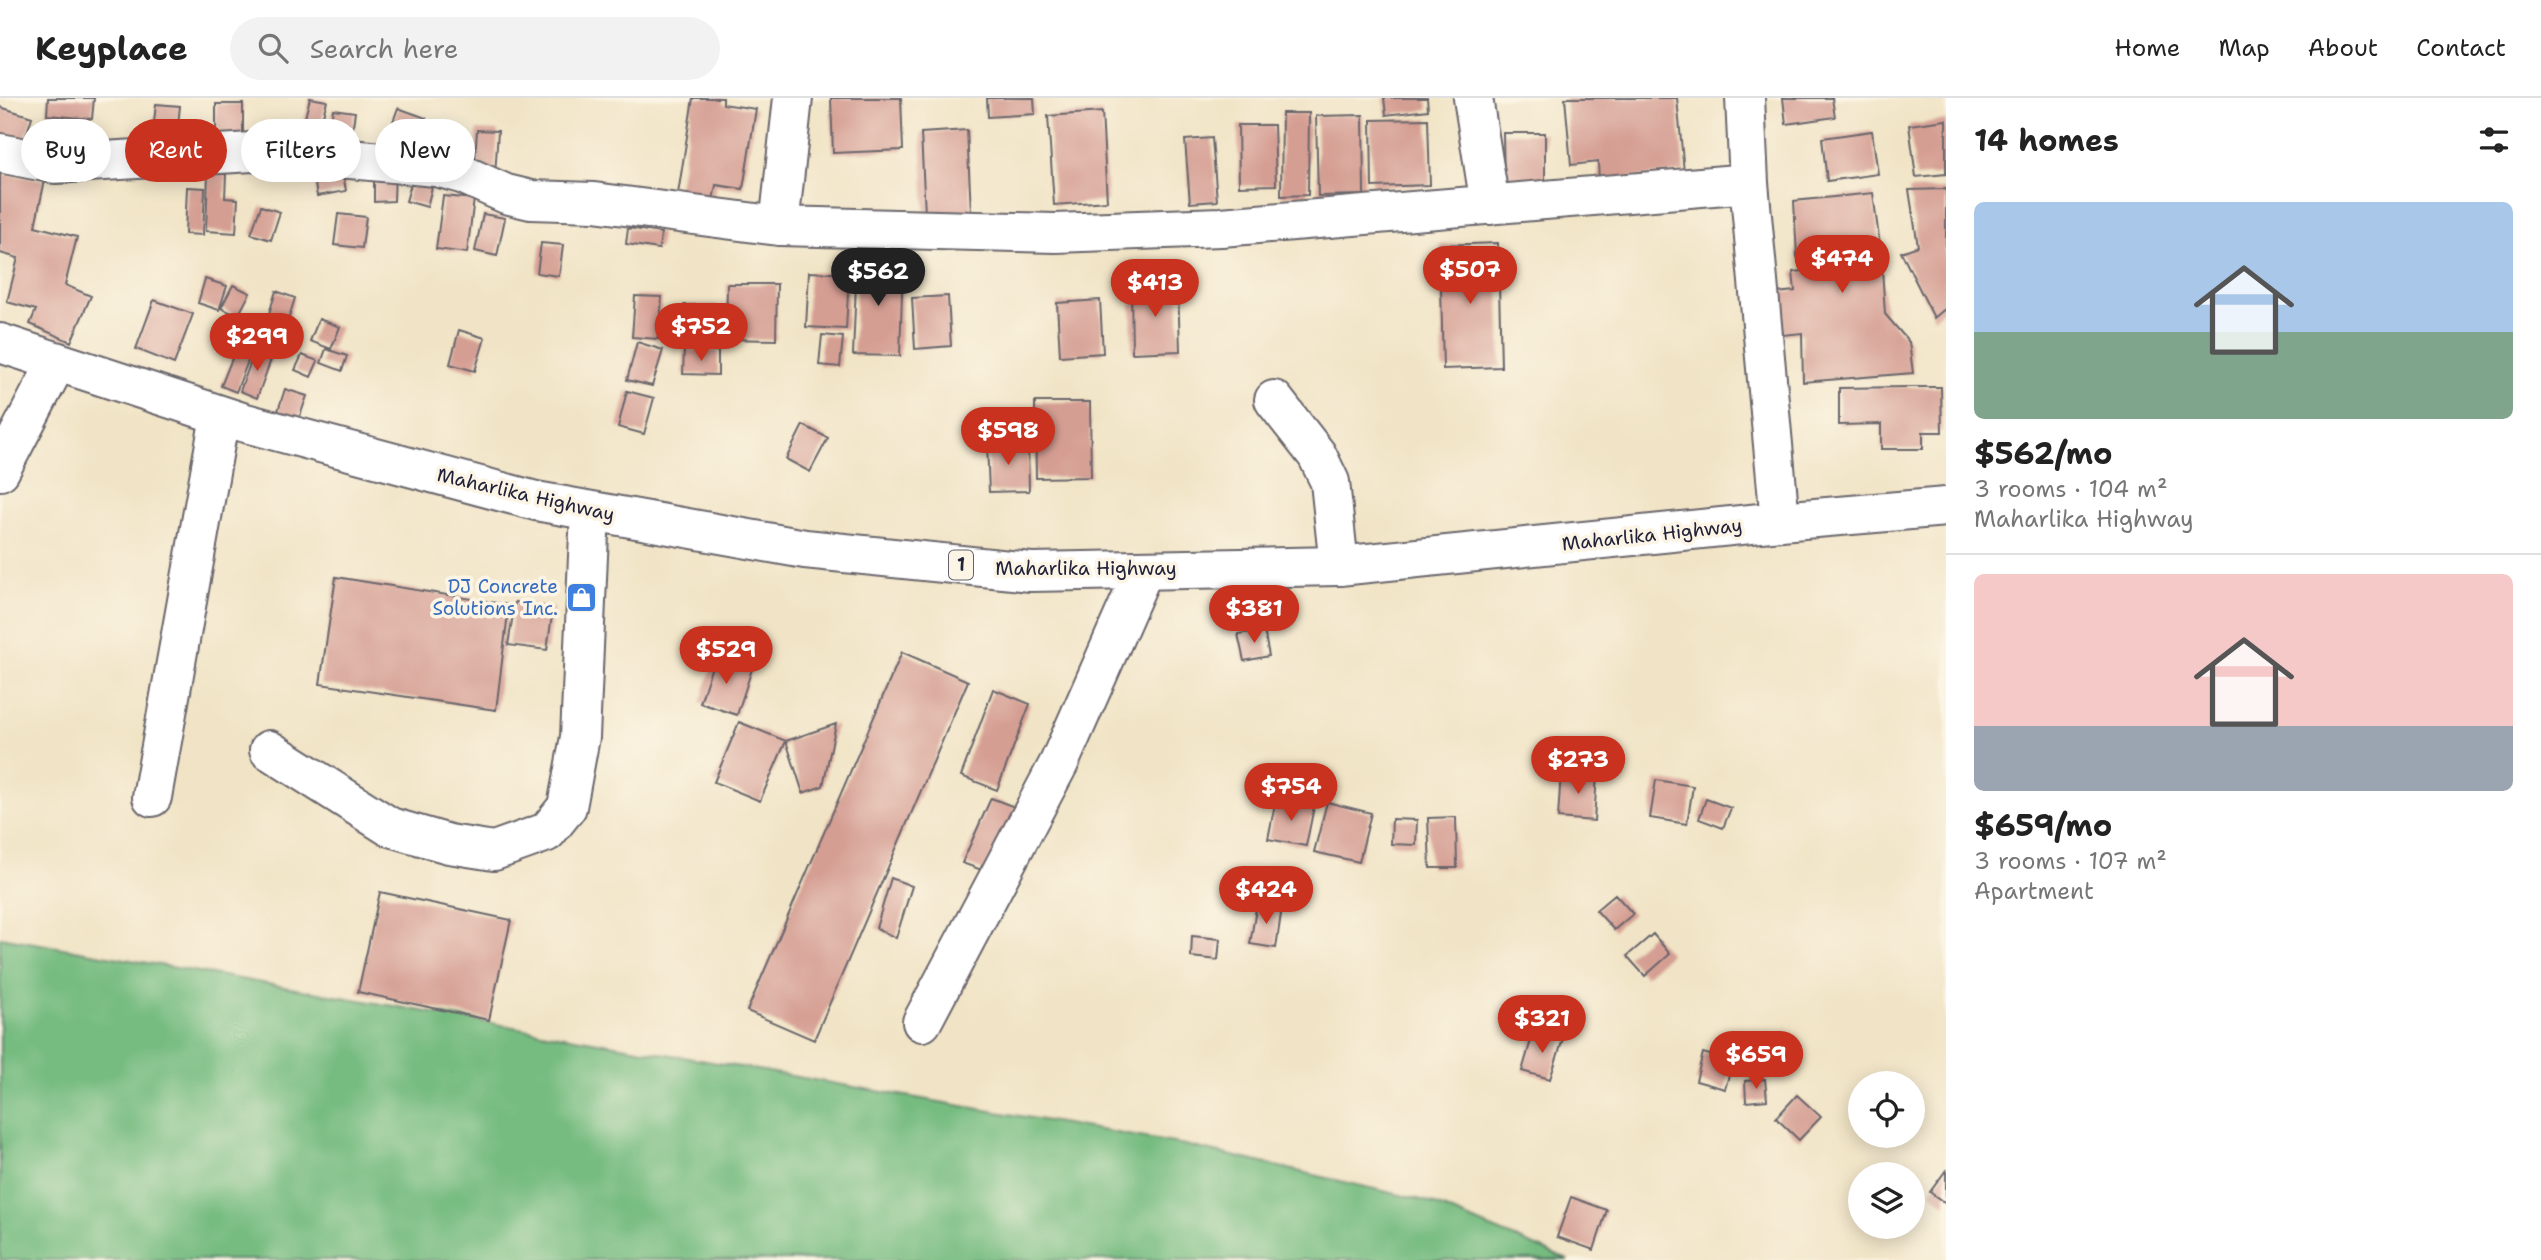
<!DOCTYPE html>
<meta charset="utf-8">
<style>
body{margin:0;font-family:"Shantell Sans",sans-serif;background:#f2f2f2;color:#222;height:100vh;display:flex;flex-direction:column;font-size:26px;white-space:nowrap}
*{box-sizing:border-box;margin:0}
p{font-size:23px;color:#767676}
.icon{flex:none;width:38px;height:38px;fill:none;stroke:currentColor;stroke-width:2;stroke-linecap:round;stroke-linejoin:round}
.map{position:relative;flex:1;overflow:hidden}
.details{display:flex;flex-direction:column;background:#fff;width:595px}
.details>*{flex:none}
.top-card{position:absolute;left:21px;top:21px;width:665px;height:63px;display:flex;gap:14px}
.tools{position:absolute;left:1848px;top:973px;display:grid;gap:14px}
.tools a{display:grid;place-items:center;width:77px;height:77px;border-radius:50%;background:#fff;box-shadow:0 4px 18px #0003;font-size:35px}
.price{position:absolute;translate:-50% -60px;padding:0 16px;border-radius:24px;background:#c8321e;color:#fff;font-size:23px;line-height:46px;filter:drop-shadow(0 2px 4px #0008)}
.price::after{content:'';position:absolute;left:50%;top:42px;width:21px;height:16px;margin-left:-10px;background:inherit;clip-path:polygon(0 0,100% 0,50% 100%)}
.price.selected{background:#222;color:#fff}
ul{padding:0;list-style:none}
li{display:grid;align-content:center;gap:14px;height:371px;padding:0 28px}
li+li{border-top:2px solid #e0e0e0}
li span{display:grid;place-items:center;height:217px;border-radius:10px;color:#555}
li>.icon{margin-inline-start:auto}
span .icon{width:126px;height:126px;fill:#fffc;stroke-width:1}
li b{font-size:30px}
h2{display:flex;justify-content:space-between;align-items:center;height:84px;padding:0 28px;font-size:30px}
.chip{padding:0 24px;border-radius:32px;background:#fff;box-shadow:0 4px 18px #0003;font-size:24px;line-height:63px}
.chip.selected{background:#c8321e;color:#fff}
header{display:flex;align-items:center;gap:42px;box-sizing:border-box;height:98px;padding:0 35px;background:#fff;border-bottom:2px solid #e0e0e0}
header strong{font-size:33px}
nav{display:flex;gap:38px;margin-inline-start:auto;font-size:24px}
.search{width:490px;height:63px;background:#f2f2f2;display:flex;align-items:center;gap:18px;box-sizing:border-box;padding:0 24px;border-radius:38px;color:#767676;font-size:26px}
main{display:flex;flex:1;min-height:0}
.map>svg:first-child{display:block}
.forest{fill:#76bc80;stroke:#4c6f5e;stroke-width:2}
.building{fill:#d59e93}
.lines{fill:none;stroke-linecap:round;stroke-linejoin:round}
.minor-casing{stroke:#6a666c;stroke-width:42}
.highway-casing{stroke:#6a666c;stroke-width:42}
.minor{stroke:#fff;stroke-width:38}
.highway{stroke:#fff;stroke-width:38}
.labels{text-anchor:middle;stroke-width:7;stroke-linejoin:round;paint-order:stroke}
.shield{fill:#fcf5e5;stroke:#63616e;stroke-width:2}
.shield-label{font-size:18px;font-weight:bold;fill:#22223b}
.street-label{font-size:19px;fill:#22223b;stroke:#fcf5e5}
.shop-label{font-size:19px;fill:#366cbe;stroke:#fcf5e5;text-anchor:end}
</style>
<header>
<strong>Keyplace</strong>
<div class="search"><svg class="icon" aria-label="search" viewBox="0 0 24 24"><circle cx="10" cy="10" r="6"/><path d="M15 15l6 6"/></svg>Search here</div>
<nav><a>Home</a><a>Map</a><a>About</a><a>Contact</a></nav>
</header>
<main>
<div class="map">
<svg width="1946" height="1162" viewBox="0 0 1946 1162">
<rect width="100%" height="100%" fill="#fcf5e5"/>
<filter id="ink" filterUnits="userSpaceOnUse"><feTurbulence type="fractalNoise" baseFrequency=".0143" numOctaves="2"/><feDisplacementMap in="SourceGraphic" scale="14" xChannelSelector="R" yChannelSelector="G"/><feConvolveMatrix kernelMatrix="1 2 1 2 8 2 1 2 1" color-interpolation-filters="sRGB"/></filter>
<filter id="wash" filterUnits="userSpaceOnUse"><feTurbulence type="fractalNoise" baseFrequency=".00686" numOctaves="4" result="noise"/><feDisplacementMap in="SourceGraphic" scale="28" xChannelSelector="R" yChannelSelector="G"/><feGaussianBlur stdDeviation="1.57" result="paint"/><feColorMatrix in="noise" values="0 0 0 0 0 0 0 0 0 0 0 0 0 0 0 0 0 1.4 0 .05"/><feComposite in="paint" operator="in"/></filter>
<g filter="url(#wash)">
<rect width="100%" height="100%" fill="#f1e4c6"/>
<path class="forest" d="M0,839L1185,1047L1426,1103L1568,1162H0Z"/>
<g id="blocks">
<path class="building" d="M48,0H94L92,21L47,17Z
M310,0L327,3L317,39L301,35Z
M693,0H723V6L756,11L743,91L716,87L713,102L678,96Z
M831,0H901L903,52L833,55Z
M987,0H1034L1035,16L988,19Z
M1384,0H1427L1428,12L1386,17Z
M1565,0H1677L1684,74L1599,83L1598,64L1571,67Z
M1783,0H1832L1835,19L1786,26Z
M156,6L180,8L175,55L151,52Z
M216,6H243V43H216Z
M0,9L32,19L22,51L0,45Z
M398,10L426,20L415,53L386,43Z
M333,11L355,14L350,49L328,45Z
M1102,14L1107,103L1054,107L1048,18Z
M1282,15H1309L1308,97L1281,98Z
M1363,17L1364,97L1318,98L1316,18Z
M1428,21L1430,87L1372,89L1371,22Z
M1946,22V76L1916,79L1909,27Z
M1238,27H1274L1276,87L1239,88Z
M477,32L498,33L495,77L474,75Z
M967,32L971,114L925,116L921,35Z
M1872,33L1878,76L1827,83L1822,40Z
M1503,35H1545V86H1504Z
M1212,40L1217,103L1190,105L1185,42Z
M342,70L346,93L317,98L313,75Z
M374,74H395L394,103L374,104Z
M0,75L45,82L35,128L77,139L65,187L91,198L71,244L30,226L36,212L7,204L18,160L0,155Z
M208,75L226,76L225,100L238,101L236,135L206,133Z
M414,76L434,81L427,109L406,103Z
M187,89L205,90L203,137L185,136Z
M1946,91V210L1934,220L1901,154L1918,148L1909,92Z
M1873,95L1881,155L1885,216L1909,244L1913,275L1803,284L1802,235L1783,237L1776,195L1795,193L1793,174L1850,169V156L1797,159L1794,103Z
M443,98L474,101L467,155L436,151Z
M261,108L280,114L271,142L251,136Z
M338,116L366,119L362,150L334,147Z
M483,116L505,120L497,158L475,153Z
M628,130L661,135L659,151L626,146Z
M541,145L563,147L559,178L537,175Z
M1498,145L1501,269L1443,271L1440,147Z
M857,161L903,163L900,258L853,257Z
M809,174L849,176L846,231L806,229Z
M205,181L227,188L219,212L198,205Z
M727,186H777L776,242L726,241Z
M233,187L250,195L238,218L221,210Z
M1178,187L1180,253L1132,255L1131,189Z
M276,193L295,200L284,235L265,229Z
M635,198L662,199L658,241L632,239Z
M948,198L951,248L915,251L912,200Z
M154,202L193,216L174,266L136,251Z
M1100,202L1103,255L1060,258L1057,205Z
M684,207H717L718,248L685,249Z
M319,221L340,229L331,251L310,243Z
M247,223L261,229L236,294L221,288Z
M459,232L485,240L475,273L450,266Z
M822,237L843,239L840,269L819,267Z
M637,244L663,252L652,288L627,282Z
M256,250L273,256L257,300L240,293Z
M326,251L347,258L342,273L321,265Z
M684,252L718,253V277L683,276Z
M302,257L318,263L311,279L295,272Z
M1908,289H1941L1942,334H1923V351H1881V326L1839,327V290Z
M285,291L307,298L297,326L276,319Z
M627,293L654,300L644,336L618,329Z
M1035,304H1090L1091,379L1036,380Z
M803,327L828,340L810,374L786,361Z
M1028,344L1029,393L989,394L987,345Z
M336,479L509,507L496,612L320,586Z
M515,504L553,510L547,552L508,547Z
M1264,532L1269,558L1244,563L1238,536Z
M902,554L968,583L814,942L747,913Z
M715,559L752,571L737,617L700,605Z
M993,591L1030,606L997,692L961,678Z
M739,624L786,643L760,703L714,684Z
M836,626L823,688L803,695L786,643Z
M1561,674L1597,676L1594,723L1558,720Z
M1656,682L1693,688L1687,726L1650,720Z
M991,700L1025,713L993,776L962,765Z
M1276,701L1314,709L1306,748L1268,741Z
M1706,701L1731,710L1723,730L1699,721Z
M1327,704L1371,715L1359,764L1314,754Z
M1456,719L1457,770H1430L1428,720Z
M1392,721L1417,722L1416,747L1391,746Z
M891,780L912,788L896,840L876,830Z
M380,794L511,822L489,922L358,894Z
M1615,796L1633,816L1614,832L1596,812Z
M1257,805L1282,809L1276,850L1250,846Z
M1653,836L1670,856L1645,878L1627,858Z
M1192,838L1220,841L1218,862L1191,859Z
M1534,932L1563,941L1550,981L1522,973Z
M1703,955L1733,964L1725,991L1696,983Z
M1765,981L1767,1002L1746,1004L1745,983Z
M1797,997L1821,1019L1799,1042L1776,1020Z
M1946,1072V1106L1930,1094Z
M1571,1099L1607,1112L1594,1152L1557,1139Z"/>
</g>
</g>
<g filter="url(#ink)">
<use href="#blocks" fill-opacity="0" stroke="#6a666c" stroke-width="2"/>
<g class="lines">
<defs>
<path id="minor" d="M1473,0L1490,107
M1745,0L1749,85L1780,423
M0,55L55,66L252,54L350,61L436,69L462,76L506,96L531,102L594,104L779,128L1055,135L1221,129L1749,85
M779,128L793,0
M1274,302L1317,357L1330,384L1339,468
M0,373L57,264
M269,652L390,729L449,746L494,753L547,734L567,709L580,639L590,413
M152,699L220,318
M922,924L1059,665L1144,472"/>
<path id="highway" d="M0,245L242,324L536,403L805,451L1031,474L1339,468L1780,423L1946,409"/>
</defs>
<use href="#minor" class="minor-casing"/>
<use href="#highway" class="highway-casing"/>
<use href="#minor" class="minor"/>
<use href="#highway" class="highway"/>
</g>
</g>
<defs>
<symbol id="shop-square" viewBox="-11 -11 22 22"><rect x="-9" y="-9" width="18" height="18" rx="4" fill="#3f7fe0" stroke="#fcf5e5"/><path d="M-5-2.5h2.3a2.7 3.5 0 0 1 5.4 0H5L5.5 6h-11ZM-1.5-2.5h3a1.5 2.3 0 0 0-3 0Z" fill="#fff"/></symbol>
</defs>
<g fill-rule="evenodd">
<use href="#shop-square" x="564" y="482" width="35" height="35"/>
</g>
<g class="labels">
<rect class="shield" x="949" y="452.5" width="24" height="29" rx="5"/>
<g class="shield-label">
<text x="961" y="473">1</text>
</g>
<g class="street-label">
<text transform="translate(526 396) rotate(13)" y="7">Maharlika Highway</text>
<text transform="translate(1652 436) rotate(-6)" y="7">Maharlika Highway</text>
<text x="1086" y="477">Maharlika Highway</text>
</g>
<g class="shop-label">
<text x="558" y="495">DJ Concrete<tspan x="558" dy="22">Solutions Inc.</tspan></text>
</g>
</g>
</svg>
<div class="tools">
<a><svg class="icon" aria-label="locate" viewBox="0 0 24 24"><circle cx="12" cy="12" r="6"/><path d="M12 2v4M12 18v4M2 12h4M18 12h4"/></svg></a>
<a><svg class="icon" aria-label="layers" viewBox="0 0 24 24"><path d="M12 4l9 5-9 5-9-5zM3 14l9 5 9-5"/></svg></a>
</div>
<b class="price" style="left:1842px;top:197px">$474</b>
<b class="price" style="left:1470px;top:208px">$507</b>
<b class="price selected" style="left:878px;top:210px">$562</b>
<b class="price" style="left:1155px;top:221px">$413</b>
<b class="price" style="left:701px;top:265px">$752</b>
<b class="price" style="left:257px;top:275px">$299</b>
<b class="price" style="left:1008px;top:369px">$598</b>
<b class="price" style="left:1254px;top:547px">$381</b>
<b class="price" style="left:726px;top:588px">$529</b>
<b class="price" style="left:1578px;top:698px">$273</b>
<b class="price" style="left:1291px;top:725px">$754</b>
<b class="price" style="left:1266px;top:828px">$424</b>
<b class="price" style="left:1542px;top:957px">$321</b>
<b class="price" style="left:1756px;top:993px">$659</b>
<div class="top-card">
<a class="chip">Buy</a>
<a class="chip selected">Rent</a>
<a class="chip">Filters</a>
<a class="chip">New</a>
</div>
</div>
<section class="details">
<h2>14 homes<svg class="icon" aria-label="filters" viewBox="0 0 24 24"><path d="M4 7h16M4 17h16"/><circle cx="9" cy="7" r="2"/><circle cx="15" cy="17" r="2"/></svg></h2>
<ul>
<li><span style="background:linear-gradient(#a9c7e8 60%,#7fa58c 0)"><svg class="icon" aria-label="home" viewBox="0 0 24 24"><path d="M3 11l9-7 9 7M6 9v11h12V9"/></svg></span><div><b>$562/mo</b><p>3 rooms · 104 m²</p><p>Maharlika Highway</p></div></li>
<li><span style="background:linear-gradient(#f6c9c9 70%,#9aa5b1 0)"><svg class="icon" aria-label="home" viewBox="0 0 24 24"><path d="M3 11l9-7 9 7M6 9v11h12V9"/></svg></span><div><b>$659/mo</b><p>3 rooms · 107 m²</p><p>Apartment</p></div></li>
</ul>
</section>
</main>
